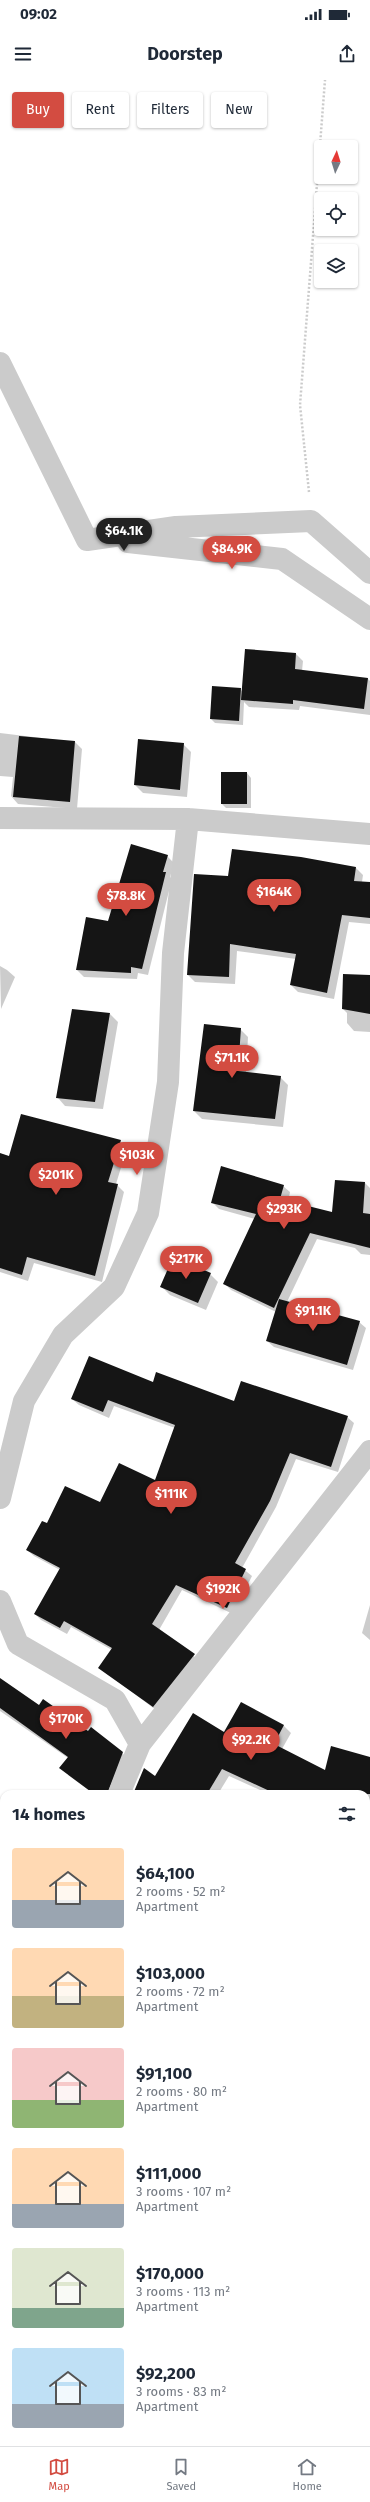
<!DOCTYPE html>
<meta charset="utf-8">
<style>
body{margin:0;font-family:"Fira Sans",sans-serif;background:#f2f2f3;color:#1f2937;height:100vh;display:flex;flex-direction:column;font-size:15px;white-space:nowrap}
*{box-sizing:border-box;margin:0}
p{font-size:13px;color:#747a83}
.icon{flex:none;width:22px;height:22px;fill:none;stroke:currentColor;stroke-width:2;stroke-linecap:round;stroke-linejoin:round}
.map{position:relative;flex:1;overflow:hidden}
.side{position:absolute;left:0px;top:1710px;width:370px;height:656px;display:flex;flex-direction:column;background:#fff;border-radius:12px 12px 0 0;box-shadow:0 1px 3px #0004}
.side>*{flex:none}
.guide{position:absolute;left:12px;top:12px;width:346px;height:36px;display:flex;gap:8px}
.needle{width:26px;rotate:4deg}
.fabs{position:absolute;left:314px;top:60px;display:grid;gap:8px}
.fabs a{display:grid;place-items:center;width:44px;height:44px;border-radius:4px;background:#fff;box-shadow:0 1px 3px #0004;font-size:20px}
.price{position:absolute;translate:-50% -34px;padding:0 9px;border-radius:14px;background:#d34c41;color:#fff;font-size:13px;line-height:26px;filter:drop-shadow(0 1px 2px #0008)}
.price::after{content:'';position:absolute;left:50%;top:24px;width:12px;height:9px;margin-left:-6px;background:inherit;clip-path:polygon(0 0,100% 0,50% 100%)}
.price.on{background:#222;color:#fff}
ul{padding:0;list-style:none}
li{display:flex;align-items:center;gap:12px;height:100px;padding:0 12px}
li span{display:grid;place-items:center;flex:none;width:112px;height:80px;border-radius:4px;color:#555}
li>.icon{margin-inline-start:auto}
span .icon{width:48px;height:48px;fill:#fffc;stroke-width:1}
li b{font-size:17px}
h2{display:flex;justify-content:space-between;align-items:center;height:48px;padding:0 12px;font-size:17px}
.pill{padding:0 14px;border-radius:4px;background:#fff;box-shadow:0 1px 3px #0004;font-size:14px;line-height:36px}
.pill.on{background:#d34c41;color:#fff}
.status{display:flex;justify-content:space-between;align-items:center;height:28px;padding:0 20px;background:#fff;direction:ltr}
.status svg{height:11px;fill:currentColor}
header{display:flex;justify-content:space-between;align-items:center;height:52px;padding:0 12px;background:#fff;font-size:18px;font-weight:700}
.menu{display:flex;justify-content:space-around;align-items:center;height:56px;border-top:1px solid #e0e1e3;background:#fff;font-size:11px;color:#747a83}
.menu a{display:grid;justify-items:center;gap:2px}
.menu .on{color:#d34c41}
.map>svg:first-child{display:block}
.shadow{fill:#0003}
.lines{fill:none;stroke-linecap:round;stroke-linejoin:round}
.stream{stroke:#cbd8e8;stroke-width:10}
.river{stroke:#cbd8e8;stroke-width:59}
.building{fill:#151515}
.path{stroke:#cbcbcb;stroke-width:2.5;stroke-dasharray:2 2;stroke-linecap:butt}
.minor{stroke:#cbcbcb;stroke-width:22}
</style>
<div class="status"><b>09:02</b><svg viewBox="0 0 49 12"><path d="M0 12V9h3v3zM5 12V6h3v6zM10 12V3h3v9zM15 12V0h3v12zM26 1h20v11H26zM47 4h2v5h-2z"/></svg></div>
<header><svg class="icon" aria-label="menu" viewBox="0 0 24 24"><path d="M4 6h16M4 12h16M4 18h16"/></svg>Doorstep<svg class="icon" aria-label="share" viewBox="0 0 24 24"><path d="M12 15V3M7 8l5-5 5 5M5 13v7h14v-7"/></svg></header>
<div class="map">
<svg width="370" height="2366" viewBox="0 0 370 2366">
<rect width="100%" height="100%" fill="#fff"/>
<path class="shadow" d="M246,571L296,574L303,581L302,591L368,599L370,601V635L300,626L299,630L249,627L244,622L243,645L215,643L211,639L240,609L243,612Z
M0,653L75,662L82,669L77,729L18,724L11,716L13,697L0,696Z
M183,664L191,672L187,717L143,713L135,705Z
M247,693L251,698V728H226L222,724Z
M167,776L174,783L170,797L172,799L148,895L138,893L137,899L84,897L77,890L86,838L109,842Z
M301,778L356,788L363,795L362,802L370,803V844L349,842L334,919L298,912L291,905L296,879L237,871L235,904L195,902L188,895L229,797Z
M0,886L7,890L15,897L1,929Z
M370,896V952L354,951L347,943V933L343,929Z
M110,934L118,942L103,1029L65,1026L58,1018Z
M240,949L248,957L246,993L280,997L288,1005L283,1047L202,1039L194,1031Z
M120,1061L127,1068L116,1104L124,1112L102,1202L34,1183L28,1201L0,1192V1078Z
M365,1103L370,1108V1175L361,1174L355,1168L317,1159L287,1222L359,1242L366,1248L353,1290L274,1267L267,1261L276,1232L231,1210L225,1204L255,1139L219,1129L212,1122L283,1106L290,1112L288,1122L333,1133Z
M210,1194L218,1202L206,1230L170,1215L162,1207Z
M153,1304L234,1323L347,1337L354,1343L338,1392L296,1379L276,1427L242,1488L252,1496L233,1534L182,1510L159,1550L200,1581L160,1633L100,1588L112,1570L71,1547L67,1554L41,1540L35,1534L60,1490L34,1476L27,1470L47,1445L156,1402L175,1348L114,1326L109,1338L79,1325L72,1319Z
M370,1525V1560L362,1553Z
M0,1599L40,1626L122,1673L130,1680L108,1714H94L68,1695V1678L0,1631Z
M284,1646L291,1653L282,1669L326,1691L370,1678V1815L366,1814V1714H269L229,1696L218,1714H138L155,1698L224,1654Z
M366,1865L370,1866V1934L366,1932Z
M113,2362L112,2366H73L70,2363Z"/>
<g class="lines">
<path class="stream" d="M366,2115L370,2116"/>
<path class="river" d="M0,1858L4,1861
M366,2121L370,2124"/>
</g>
<path class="building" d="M245,569L296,573L295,589L368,598L364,629L293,620V624L241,620Z
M212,606L241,608L239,641L210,639Z
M19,656L75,661L70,722L13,717Z
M138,659L184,663L180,710L134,705Z
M221,692H247V724H221Z
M131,764L168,775L163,792H166L142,889L131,887V893L76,890L86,837L108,841Z
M232,769L301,777L356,787L354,801L370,802V838L342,835L327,913L290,905L296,874L230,864L229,897L187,895L194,794L228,796Z
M343,894L370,895V934L342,929Z
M72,929L110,933L95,1022L56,1018Z
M204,944L241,948L238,991L281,996L275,1039L193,1031Z
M21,1034L121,1060L108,1102L118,1104L95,1196L27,1177L22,1195L0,1188V1073L9,1076Z
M221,1086L284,1105L280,1119L332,1132L335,1100L365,1102L363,1133L370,1134V1168L310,1153L274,1228L223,1204L256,1134L211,1123Z
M173,1177L211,1193L198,1223L160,1207Z
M279,1219L360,1241L347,1285L266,1261Z
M89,1276L153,1302L156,1292L234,1321L241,1301L348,1336L331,1387L290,1373L270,1421L235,1483L246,1489L227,1528L176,1505L152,1544L195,1574L153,1627L98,1588L112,1568L64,1541L60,1548L34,1534L60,1488L26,1470L42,1441L47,1443L65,1406L100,1422L119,1383L155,1400L175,1345L108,1320L103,1332L71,1319Z
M0,1598L39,1625L43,1619L88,1651L91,1647L123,1672L107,1714H94L59,1688L68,1677L0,1628Z
M241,1622L284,1645L274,1664L325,1690L331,1666L370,1677V1714H276L222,1689L207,1714H133L144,1688L155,1696L193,1633L224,1652Z"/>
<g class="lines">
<path class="path" d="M309,412L300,325L325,0"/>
<path class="minor" d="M0,283L87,460L176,447L311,441L370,493
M128,462L282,479L370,539
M0,738L188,739L370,754
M0,1418L24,1321L63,1255L114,1207L148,1133L168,1002L173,873L188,739
M0,1521L18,1564L115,1620L140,1664
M119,1714L140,1664L370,1371
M366,1836H370"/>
</g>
</svg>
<div class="fabs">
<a><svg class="needle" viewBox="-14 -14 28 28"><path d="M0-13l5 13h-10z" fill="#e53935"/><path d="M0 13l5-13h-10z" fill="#747a83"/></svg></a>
<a><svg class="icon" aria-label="locate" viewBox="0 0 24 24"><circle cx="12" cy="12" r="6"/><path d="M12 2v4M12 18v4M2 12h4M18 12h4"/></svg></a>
<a><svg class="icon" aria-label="layers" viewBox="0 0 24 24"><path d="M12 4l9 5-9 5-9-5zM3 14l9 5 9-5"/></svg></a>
</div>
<b class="price on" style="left:124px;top:472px">$64.1K</b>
<b class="price" style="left:232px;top:490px">$84.9K</b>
<b class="price" style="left:274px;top:833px">$164K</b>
<b class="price" style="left:126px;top:837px">$78.8K</b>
<b class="price" style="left:232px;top:999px">$71.1K</b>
<b class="price" style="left:137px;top:1096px">$103K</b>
<b class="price" style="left:56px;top:1116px">$201K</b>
<b class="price" style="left:284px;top:1150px">$293K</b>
<b class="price" style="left:186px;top:1200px">$217K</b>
<b class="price" style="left:313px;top:1252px">$91.1K</b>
<b class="price" style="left:171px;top:1435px">$111K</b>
<b class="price" style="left:223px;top:1530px">$192K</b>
<b class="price" style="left:66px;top:1660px">$170K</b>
<b class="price" style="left:251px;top:1681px">$92.2K</b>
<div class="guide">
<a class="pill on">Buy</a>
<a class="pill">Rent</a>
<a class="pill">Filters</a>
<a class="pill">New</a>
</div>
<section class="side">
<h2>14 homes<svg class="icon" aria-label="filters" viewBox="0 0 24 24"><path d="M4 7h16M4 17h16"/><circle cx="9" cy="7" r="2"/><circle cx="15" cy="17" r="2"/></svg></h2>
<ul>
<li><span style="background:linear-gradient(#ffd9b3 65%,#9aa5b1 0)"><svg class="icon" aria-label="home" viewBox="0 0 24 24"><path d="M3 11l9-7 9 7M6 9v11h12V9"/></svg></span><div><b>$64,100</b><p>2 rooms · 52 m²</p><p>Apartment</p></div></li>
<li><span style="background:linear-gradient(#ffd9b3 60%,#c2b280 0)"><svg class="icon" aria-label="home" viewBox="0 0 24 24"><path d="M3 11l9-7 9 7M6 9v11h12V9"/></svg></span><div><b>$103,000</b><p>2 rooms · 72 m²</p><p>Apartment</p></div></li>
<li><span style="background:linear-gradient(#f6c9c9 65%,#8fb573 0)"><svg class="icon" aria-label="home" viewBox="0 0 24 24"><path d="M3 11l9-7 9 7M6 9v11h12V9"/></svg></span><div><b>$91,100</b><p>2 rooms · 80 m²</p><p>Apartment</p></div></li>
<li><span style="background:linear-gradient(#ffd9b3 70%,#9aa5b1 0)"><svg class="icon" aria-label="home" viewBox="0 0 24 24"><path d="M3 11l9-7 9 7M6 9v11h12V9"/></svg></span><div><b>$111,000</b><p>3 rooms · 107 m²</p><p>Apartment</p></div></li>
<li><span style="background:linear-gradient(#dfe7d0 75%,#7fa58c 0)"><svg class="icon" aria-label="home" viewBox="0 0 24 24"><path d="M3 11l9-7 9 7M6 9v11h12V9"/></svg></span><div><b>$170,000</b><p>3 rooms · 113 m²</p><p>Apartment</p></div></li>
<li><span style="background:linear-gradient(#bfe0f5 70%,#9aa5b1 0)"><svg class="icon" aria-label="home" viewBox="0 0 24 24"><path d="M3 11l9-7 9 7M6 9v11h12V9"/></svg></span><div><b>$92,200</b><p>3 rooms · 83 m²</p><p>Apartment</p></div></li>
</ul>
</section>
</div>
<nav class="menu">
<a class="on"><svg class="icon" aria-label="map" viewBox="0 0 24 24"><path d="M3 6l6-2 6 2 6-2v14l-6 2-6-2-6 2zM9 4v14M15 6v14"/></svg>Map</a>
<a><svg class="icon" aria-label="saved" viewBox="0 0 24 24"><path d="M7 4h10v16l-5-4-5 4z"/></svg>Saved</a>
<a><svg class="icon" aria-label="home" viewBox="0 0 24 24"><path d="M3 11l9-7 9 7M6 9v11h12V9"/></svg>Home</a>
</nav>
